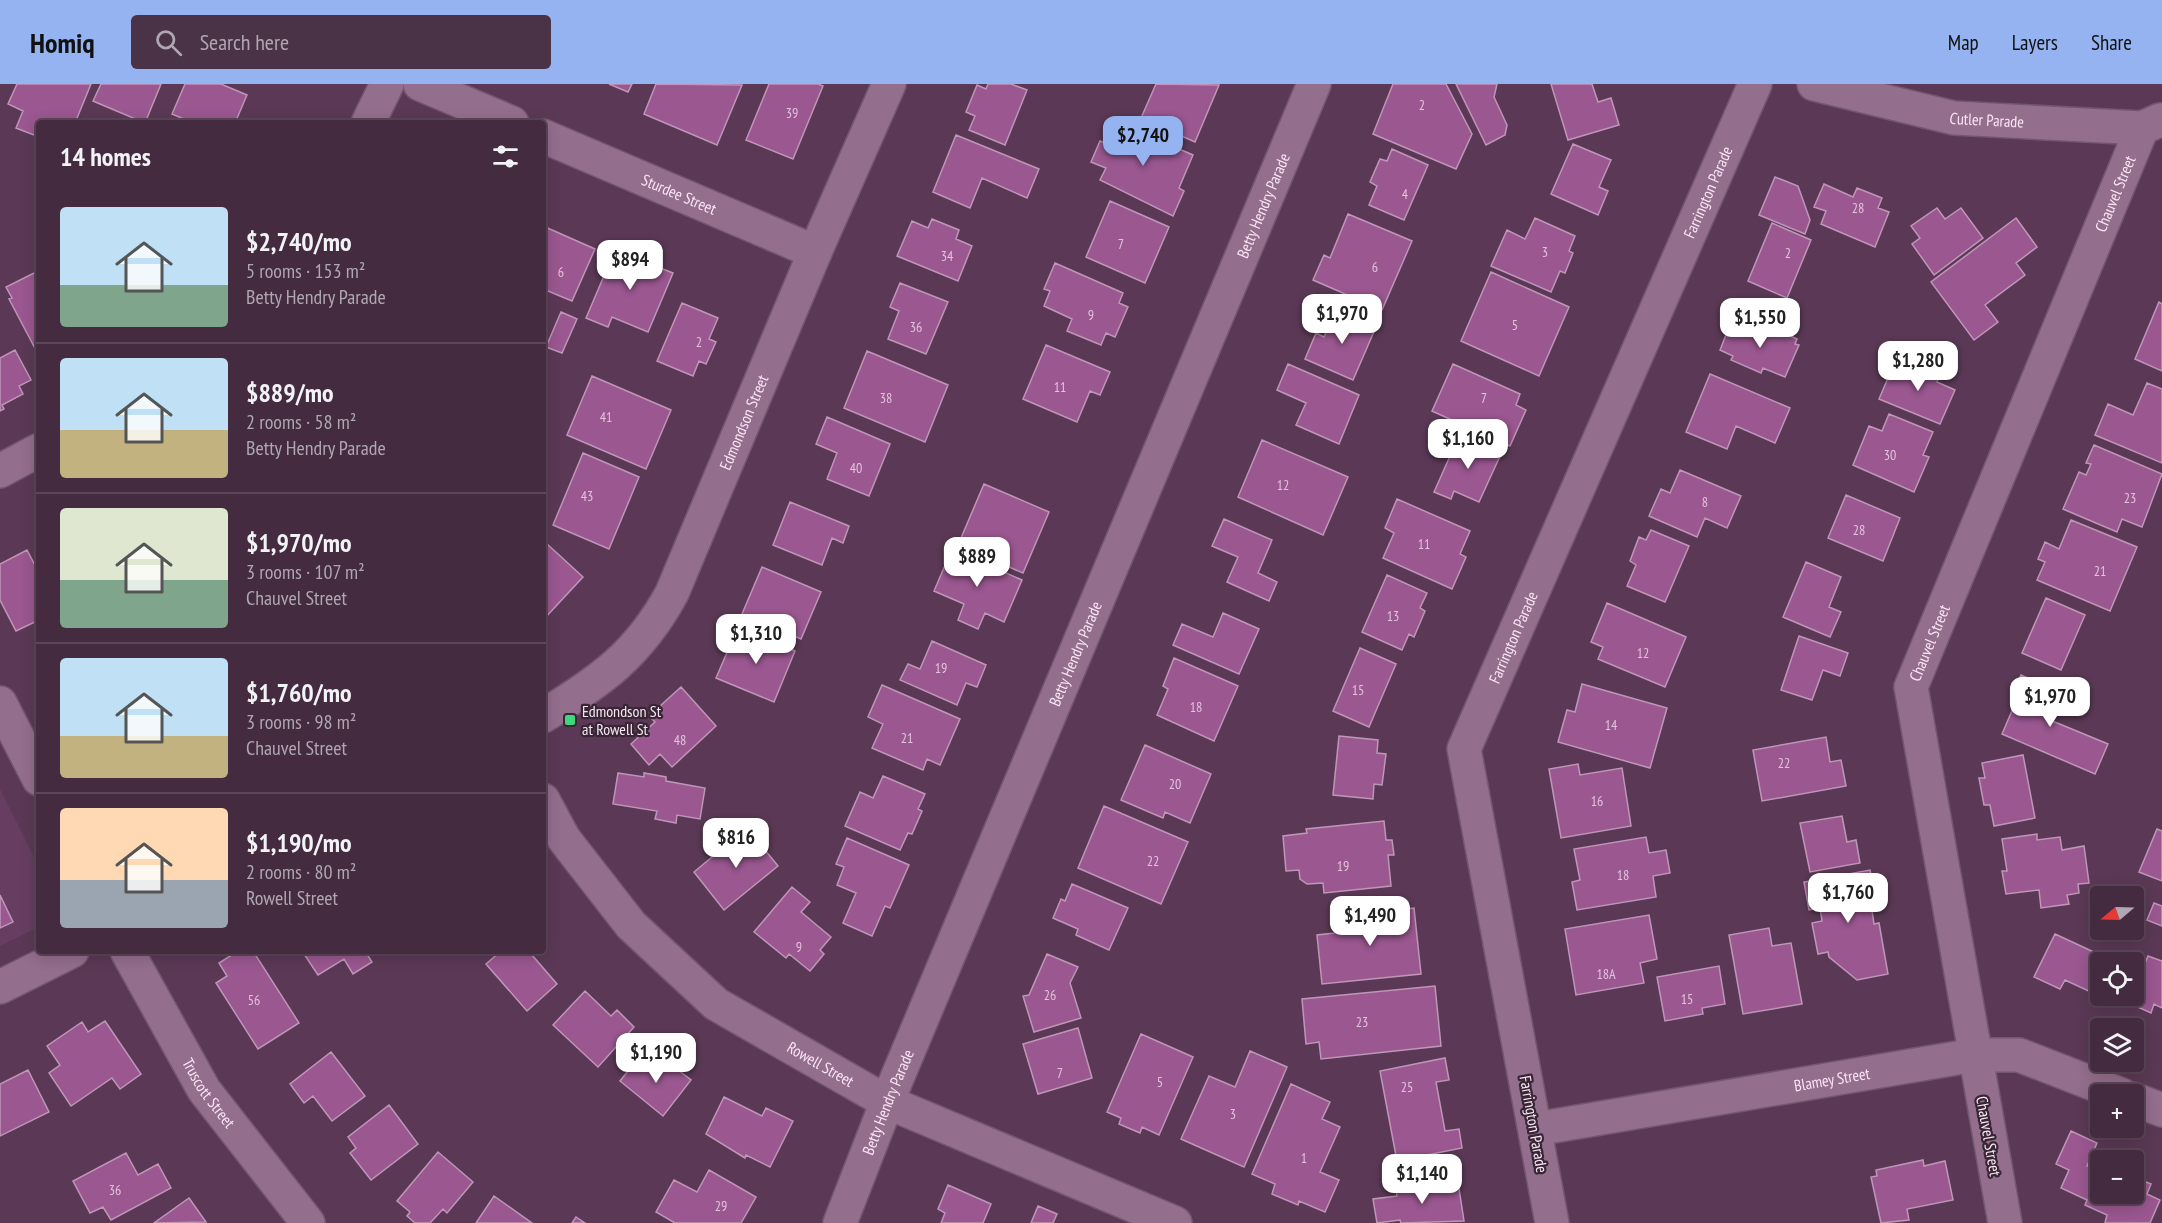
<!DOCTYPE html>
<meta charset="utf-8">
<style>
body{margin:0;font-family:"PT Sans Narrow",sans-serif;background:#4b3347;color:#f1f3f6;height:100vh;display:flex;flex-direction:column;font-size:22px;white-space:nowrap}
*{box-sizing:border-box;margin:0}
p{font-size:20px;color:#afa7b1}
.icon{flex:none;width:33px;height:33px;fill:none;stroke:currentColor;stroke-width:2;stroke-linecap:round;stroke-linejoin:round}
.map{position:relative;flex:1;overflow:hidden}
.drawer{position:absolute;left:36px;top:36px;width:510px;height:834px;display:flex;flex-direction:column;background:#442b40;border-radius:6px;box-shadow:0 3px 15px #0003,0 0 0 2px #5c4759}
.drawer>*{flex:none}
.needle{width:39px;rotate:251deg}
.buttons{position:absolute;left:2090px;top:802px;display:grid;gap:12px}
.buttons a{display:grid;place-items:center;width:54px;height:54px;border-radius:6px;background:#442b40;box-shadow:0 3px 15px #0003,0 0 0 2px #5c4759;font-size:30px}
.price{position:absolute;translate:-50% -51px;padding:0 14px;border-radius:12px;background:#fff;color:#222;font-size:20px;line-height:39px;filter:drop-shadow(0 2px 3px #0008)}
.price::after{content:'';position:absolute;left:50%;top:36px;width:18px;height:14px;margin-left:-9px;background:inherit;clip-path:polygon(0 0,100% 0,50% 100%)}
.price.current{background:#95b2f1;color:#111}
ul{padding:0;list-style:none}
li{display:flex;align-items:center;gap:18px;height:150px;padding:0 24px}
li+li{border-top:2px solid #5c4759}
li span{display:grid;place-items:center;flex:none;width:168px;height:120px;border-radius:6px;color:#555}
li>.icon{margin-inline-start:auto}
span .icon{width:72px;height:72px;fill:#fffc;stroke-width:1}
li b{font-size:26px}
h2{display:flex;justify-content:space-between;align-items:center;height:72px;padding:0 24px;font-size:26px}
header{display:flex;align-items:center;gap:36px;box-sizing:border-box;height:84px;padding:0 30px;background:#95b2f1;color:#111}
header strong{font-size:28px}
nav{display:flex;gap:33px;margin-inline-start:auto;font-size:21px}
.search{width:420px;height:54px;background:#4b3347;display:flex;align-items:center;gap:15px;box-sizing:border-box;padding:0 21px;border-radius:6px;color:#afa7b1;font-size:22px}
.map>svg:first-child{display:block}
.built{fill:#673e61}
.building{fill:#9a5790;stroke:#bf96b8;stroke-width:1.5}
.lines{fill:none;stroke-linecap:round;stroke-linejoin:round}
.street-casing{stroke:#73566f;stroke-width:36}
.street{stroke:#946e8d;stroke-width:33}
.poi-dot{fill:#3fd77d;stroke:#372634;stroke-width:2}
.labels{text-anchor:middle;stroke-width:4.5;stroke-linejoin:round;paint-order:stroke}
.number-label{font-size:14px;fill:#e2c2dc}
.street-label{font-size:16px;fill:#fae5f6;stroke:#372634}
.poi-label{font-size:16px;fill:#fae5f6;stroke:#372634;text-anchor:start}
</style>
<header>
<strong>Homiq</strong>
<div class="search"><svg class="icon" aria-label="search" viewBox="0 0 24 24"><circle cx="10" cy="10" r="6"/><path d="M15 15l6 6"/></svg>Search here</div>
<nav><a>Map</a><a>Layers</a><a>Share</a></nav>
</header>
<div class="map">
<svg width="2162" height="1139" viewBox="0 0 2162 1139">
<rect width="100%" height="100%" fill="#5b3956"/>
<path class="built" d="M0,705L39,783V843L0,862Z"/>
<path class="building" d="M17,0H91L75,39H39V53L16,44L23,27L8,20Z
M101,0H161L145,39L93,17Z
M185,0H221L247,11L235,39H193L172,30Z
M609,0H632L628,8Z
M656,0L742,1L717,61L644,30Z
M769,0H818L823,2L793,75L746,56Z
M988,0H1011L1027,6L1005,61L969,46L975,32L966,28L977,1L986,5Z
M1156,0L1219,1L1195,58L1141,34Z
M1393,0H1446L1472,50L1456,85L1373,50Z
M1456,0H1497L1494,13L1507,41L1505,51L1486,61Z
M1551,0H1592L1598,18L1611,14L1619,41L1568,56Z
M1114,37L1193,71L1179,104L1184,107L1173,132L1100,96L1106,84L1091,78L1100,57L1105,59Z
M956,51L1039,85L1027,114L982,94L970,124L933,108Z
M1573,60L1611,76L1599,103L1608,107L1598,131L1551,110Z
M1392,65L1428,81L1404,136L1369,121L1377,102L1370,98L1380,75L1387,77Z
M1775,93L1798,102L1810,136L1805,150L1759,131Z
M1824,100L1853,113L1857,104L1882,114L1878,124L1889,128L1875,163L1821,140L1826,127L1814,123Z
M1110,117L1169,143L1145,199L1086,173Z
M1937,124L1945,135L1961,124L1983,154L1934,191L1912,160L1920,154L1911,142Z
M1348,130L1412,157L1382,226L1313,196L1324,171L1330,174Z
M1535,134L1575,152L1569,167L1573,169L1565,189L1560,187L1551,208L1491,182L1507,146L1525,155Z
M2016,134L2037,163L2016,179L2025,191L1985,221L1998,238L1974,256L1931,198Z
M932,135L959,146L956,155L972,162L958,197L897,172L912,137L928,144Z
M1772,139L1811,156L1787,214L1748,197Z
M543,142L595,165L572,217L543,205Z
M618,159L639,168L637,175L673,189L648,248L612,233L608,243L586,234Z
M1055,179L1123,209L1119,219L1128,223L1115,253L1106,249L1101,261L1067,247L1072,235L1044,222L1050,207L1044,205Z
M36,188L39,194V272L9,215L12,214L6,203Z
M1491,188L1569,223L1539,292L1461,257Z
M900,199L948,218L926,270L888,255L899,227L890,223Z
M2159,218L2162,220V287L2135,275Z
M682,219L718,234L709,255L716,258L706,280L699,277L693,292L657,277Z
M1336,226L1376,243L1353,296L1305,275L1316,249L1324,253Z
M561,228L577,235L562,269L546,263Z
M1731,238L1746,244L1748,240L1772,250L1775,245L1797,255L1795,260L1799,261L1785,293L1763,284L1761,289L1731,276L1733,272L1720,266Z
M1046,261L1110,288L1100,311L1090,307L1077,338L1023,315Z
M15,266L31,296L19,302L23,310L2,321L4,325L0,327V274Z
M867,267L948,301L925,358L844,324Z
M1911,277L1941,289L1937,298L1955,306L1940,340L1879,315L1894,280L1907,285Z
M1288,280L1359,311L1339,360L1296,341L1306,319L1277,306Z
M1453,280L1520,310L1516,321L1526,326L1510,362L1432,327Z
M1710,290L1790,324L1775,359L1736,342L1727,365L1686,348Z
M592,292L671,326L646,385L567,351Z
M2147,299L2162,305V379L2095,351L2108,320L2133,331Z
M1889,330L1933,348L1923,371L1929,373L1914,408L1853,381L1869,342L1882,347Z
M827,333L890,360L869,412L827,395L837,369L816,360Z
M1459,352L1501,370L1479,418L1454,407L1451,415L1434,408Z
M1262,356L1348,393L1323,451L1238,413Z
M2094,361L2162,390L2142,443L2122,435L2117,448L2063,425L2079,388L2086,391L2091,380L2086,379Z
M583,369L639,393L609,465L553,441Z
M1680,386L1741,412L1727,444L1705,434L1697,453L1649,432L1661,405L1670,409Z
M984,400L1049,428L1023,489L958,461Z
M1846,411L1900,434L1883,477L1828,454Z
M1397,415L1470,447L1460,470L1466,473L1452,505L1383,474L1394,449L1385,444Z
M790,418L849,442L843,459L832,454L822,481L773,461Z
M1224,435L1272,456L1258,489L1277,498L1269,517L1227,498L1238,473L1212,462Z
M2071,436L2137,463L2110,527L2037,496L2045,478L2038,475L2045,458L2059,465Z
M1651,446L1689,462L1665,518L1627,502L1636,481L1630,477L1639,453L1646,456Z
M546,459L583,493L543,536V463Z
M952,465L1022,496L1004,538L985,529L978,545L958,536L964,520L934,507Z
M27,466L39,489V536L16,547L0,516V480Z
M1806,478L1841,493L1829,523L1841,528L1830,553L1783,533Z
M762,483L821,508L801,555L742,530Z
M1387,491L1427,509L1420,524L1425,527L1414,553L1409,550L1402,566L1362,548Z
M2046,514L2085,531L2061,586L2022,569Z
M1607,519L1686,553L1665,603L1598,575L1603,563L1591,558Z
M1223,529L1259,545L1239,590L1173,561L1182,540L1213,553Z
M738,543L795,567L774,618L716,594Z
M1799,552L1848,569L1840,592L1823,586L1812,616L1781,606Z
M932,557L986,581L977,603L966,599L957,621L900,596L908,580L920,585Z
M1360,564L1396,580L1369,643L1333,627Z
M1174,574L1238,602L1214,657L1157,631L1168,605L1163,602Z
M2021,591L2062,609L2050,636L2108,660L2095,690L2002,650L2017,615L2012,613Z
M1582,600L1667,624L1650,684L1558,658L1567,626L1575,628Z
M882,601L960,635L940,681L927,675L923,686L872,664L883,640L868,633Z
M681,603L716,642L672,683L660,670L649,681L631,660L655,638L649,632Z
M1339,652L1378,656L1377,669L1386,670L1382,701L1374,700L1373,715L1333,711Z
M1826,653L1830,678L1841,676L1846,702L1762,717L1753,666Z
M1145,661L1211,690L1190,739L1165,728L1163,734L1121,716Z
M2023,671L2035,734L1994,742L1990,721H1984L1979,694H1985L1982,679Z
M1578,680L1580,691L1622,684L1631,742L1561,754L1549,685Z
M618,689L644,693V689L666,693V697L705,704L700,735L677,731L676,739L655,735L657,727L613,720Z
M883,692L925,710L918,725L922,727L912,750L908,749L900,766L845,742L860,708L873,714Z
M1104,722L1188,758L1161,820L1078,784Z
M1842,732L1847,758L1856,756L1860,779L1810,788L1800,739Z
M1384,737L1386,756H1392L1394,771H1388L1391,802L1324,809L1323,799L1307,800L1300,795L1299,786L1286,787L1283,752L1307,749L1306,745Z
M747,744L778,782L724,826L694,788Z
M2157,745L2162,747V797L2139,788Z
M2037,750V756L2060,753L2062,766L2084,762L2089,799L2078,800L2079,809L2067,811L2069,820L2041,824L2039,806L2006,810L2002,787H2007L2002,755Z
M1646,753L1649,769L1666,766L1670,789L1653,792L1656,813L1577,826L1572,798L1580,796L1574,765Z
M847,754L909,781L890,824L885,822L872,852L843,839L856,809L837,801L844,783L836,780Z
M1870,786L1876,818L1871,819L1874,840L1879,839L1888,890L1857,896L1829,873L1828,868L1818,870L1812,839L1822,837L1820,824L1809,826L1804,798Z
M1072,800L1128,824L1109,866L1076,851L1078,845L1053,834L1061,815L1065,817Z
M792,803L810,818L801,828L831,853L820,866L824,870L810,887L789,870L786,874L754,848Z
M0,811L13,838L0,844Z
M2154,819L2162,822V842L2147,836Z
M1414,824L1421,890L1322,900L1317,851L1335,849L1333,832Z
M1649,831L1657,875L1640,879L1644,899L1576,911L1565,845Z
M1769,844L1772,862L1791,859L1802,920L1743,930L1729,851Z
M2055,850L2111,876L2110,879H2100V899L2095,910L2065,896L2060,905L2034,893Z
M238,867H253L299,939L258,965L216,899L227,892L219,879Z
M302,867H365L372,878L353,890L344,875L318,891Z
M501,867H537L532,871L557,900L527,927L486,880Z
M1047,870L1078,883L1070,899L1081,934L1034,948L1023,912L1029,911Z
M2148,872L2162,877V924L2154,920L2151,929L2129,919Z
M1719,882L1725,920L1702,924L1703,930L1665,937L1657,893Z
M1435,902L1441,962L1321,975L1319,958L1306,960L1302,915Z
M585,907L611,932L617,926L634,943L598,983L553,941Z
M105,937L141,990L120,1005L112,994L71,1022L49,989L60,981L47,962L82,938L88,948Z
M1078,944L1092,994L1038,1010L1023,960Z
M1141,950L1193,973L1159,1051L1142,1043L1140,1049L1119,1040L1121,1034L1107,1028Z
M1250,967L1287,983L1244,1083L1181,1055L1209,992L1235,1003Z
M331,968L365,1012L332,1037L313,1012L304,1019L290,1000Z
M640,972L662,989L669,979L691,996L663,1032L620,997Z
M1445,974L1449,996L1436,998L1445,1047L1459,1045L1462,1064L1397,1077L1380,987Z
M28,986L49,1028L0,1052V1000Z
M1291,1000L1330,1018L1322,1035L1340,1043L1320,1088L1339,1096L1325,1128L1299,1117L1298,1121L1272,1110L1275,1100L1252,1090Z
M724,1013L762,1032L766,1024L793,1037L770,1083L746,1071L745,1074L706,1050Z
M389,1021L418,1060L371,1096L350,1069L356,1064L348,1053Z
M2071,1047L2097,1059L2087,1082L2100,1088V1110H2133V1093L2151,1100L2147,1110L2160,1116L2150,1139H2105L2107,1131L2085,1121L2087,1116L2061,1104L2069,1086L2056,1080Z
M438,1068L473,1098L447,1129L443,1125L430,1139H415L407,1132L410,1128L397,1117Z
M126,1069L138,1091L158,1080L171,1104L111,1136L103,1123L90,1129L73,1097Z
M1923,1076L1924,1082L1945,1077L1953,1116L1907,1125L1909,1136L1881,1139L1871,1093L1877,1092L1876,1086Z
M709,1086L756,1113L741,1139H675L656,1128L674,1096L697,1108Z
M1458,1098L1464,1137L1401,1139L1400,1136L1377,1139L1373,1115L1397,1112L1396,1107Z
M948,1101L991,1120L983,1139H941L945,1129L938,1125Z
M494,1112L532,1139H476Z
M189,1114L206,1138L154,1139Z
M1038,1122L1057,1130L1053,1139H1031Z
M576,1133L585,1139H572Z"/>
<g class="lines">
<defs>
<g id="street">
<path d="M420,0L512,39"/>
<path id="s1" d="M1814,0L1954,34L2142,44L2160,36"/>
<path d="M368,39L387,0"/>
<path id="s2" d="M543,52L815,168"/>
<path d="M0,387L39,366"/>
<path d="M0,619L39,695"/>
<path id="s3" d="M543,632C601,597 639,570 672,509L815,168L889,0"/>
<path id="s4" d="M543,716L564,755L631,841L716,920L887,1018L1175,1139"/>
<path id="s5" d="M127,867L204,1006L308,1139"/>
<path d="M0,903L72,867"/>
<path d="M2133,1015L2162,1026"/>
<path id="s6" d="M1536,1045L1975,971H2019L2122,1011"/>
<path id="s7" d="M840,1139L887,1018L1314,0"/>
<path id="s8" d="M1552,1139L1464,665L1755,0"/>
<path id="s9" d="M2005,1139L1911,603L2142,44"/>
</g>
</defs>
<use href="#street" class="street-casing"/>
<use href="#street" class="street"/>
</g>
<rect class="poi-dot" x="564" y="630" width="12" height="12" rx="3"/>
<g class="labels">
<g class="number-label">
<text x="1422" y="26">2</text>
<text x="792" y="34">39</text>
<text x="1405" y="115">4</text>
<text x="1858" y="129">28</text>
<text x="1121" y="165">7</text>
<text x="1545" y="173">3</text>
<text x="1788" y="174">2</text>
<text x="947" y="177">34</text>
<text x="1375" y="188">6</text>
<text x="561" y="193">6</text>
<text x="1091" y="236">9</text>
<text x="1515" y="246">5</text>
<text x="916" y="248">36</text>
<text x="699" y="263">2</text>
<text x="1060" y="308">11</text>
<text x="886" y="319">38</text>
<text x="1484" y="319">7</text>
<text x="606" y="338">41</text>
<text x="1890" y="376">30</text>
<text x="856" y="389">40</text>
<text x="1283" y="406">12</text>
<text x="587" y="417">43</text>
<text x="2130" y="419">23</text>
<text x="1705" y="423">8</text>
<text x="1859" y="451">28</text>
<text x="1424" y="465">11</text>
<text x="2100" y="492">21</text>
<text x="1393" y="537">13</text>
<text x="1643" y="574">12</text>
<text x="941" y="589">19</text>
<text x="1358" y="611">15</text>
<text x="1196" y="628">18</text>
<text x="1611" y="646">14</text>
<text x="907" y="659">21</text>
<text x="680" y="661">48</text>
<text x="1784" y="684">22</text>
<text x="1175" y="705">20</text>
<text x="1597" y="722">16</text>
<text x="1153" y="782">22</text>
<text x="1343" y="787">19</text>
<text x="1623" y="796">18</text>
<text x="799" y="868">9</text>
<text x="1606" y="895">18A</text>
<text x="1050" y="916">26</text>
<text x="1687" y="920">15</text>
<text x="254" y="921">56</text>
<text x="1362" y="943">23</text>
<text x="1060" y="994">7</text>
<text x="1160" y="1003">5</text>
<text x="1407" y="1008">25</text>
<text x="1233" y="1035">3</text>
<text x="1304" y="1079">1</text>
<text x="115" y="1111">36</text>
<text x="721" y="1127">29</text>
</g>
<g class="street-label">
<text dy="6" stroke="none"><textPath href="#s1" startOffset="177">Cutler Parade</textPath></text>
<text dy="6" stroke="none"><textPath href="#s8" startOffset="1090">Farrington Parade</textPath></text>
<text dy="6" stroke="none"><textPath href="#s9" startOffset="1078">Chauvel Street</textPath></text>
<text dy="6" stroke="none"><textPath href="#s2" startOffset="148">Sturdee Street</textPath></text>
<text dy="6" stroke="none"><textPath href="#s7" startOffset="1102">Betty Hendry Parade</textPath></text>
<text dy="6" stroke="none"><textPath href="#s3" startOffset="366">Edmondson Street</textPath></text>
<text dy="6" stroke="none"><textPath href="#s8" startOffset="604">Farrington Parade</textPath></text>
<text dy="6" stroke="none"><textPath href="#s9" startOffset="592">Chauvel Street</textPath></text>
<text dy="6" stroke="none"><textPath href="#s7" startOffset="616">Betty Hendry Parade</textPath></text>
<text dy="6" stroke="none"><textPath href="#s4" startOffset="390">Rowell Street</textPath></text>
<text dy="6" stroke="none"><textPath href="#s6" startOffset="300">Blamey Street</textPath></text>
<text dy="6" stroke="none"><textPath href="#s5" startOffset="164">Truscott Street</textPath></text>
<text dy="6" stroke="none"><textPath href="#s7" startOffset="130">Betty Hendry Parade</textPath></text>
<text transform="translate(1534 1040) rotate(80)" y="6">Farrington Parade</text>
<text transform="translate(1989 1052) rotate(80)" y="6">Chauvel Street</text>
</g>
<g class="poi-label">
<text x="582" y="633">Edmondson St<tspan x="582" dy="18">at Rowell St</tspan></text>
</g>
</g>
</svg>
<div class="buttons">
<a><svg class="needle" viewBox="-14 -14 28 28"><path d="M0-13l5 13h-10z" fill="#e53935"/><path d="M0 13l5-13h-10z" fill="#afa7b1"/></svg></a>
<a><svg class="icon" aria-label="locate" viewBox="0 0 24 24"><circle cx="12" cy="12" r="6"/><path d="M12 2v4M12 18v4M2 12h4M18 12h4"/></svg></a>
<a><svg class="icon" aria-label="layers" viewBox="0 0 24 24"><path d="M12 4l9 5-9 5-9-5zM3 14l9 5 9-5"/></svg></a>
<a>+</a>
<a>−</a>
</div>
<b class="price current" style="left:1143px;top:83px">$2,740</b>
<b class="price" style="left:630px;top:207px">$894</b>
<b class="price" style="left:1342px;top:261px">$1,970</b>
<b class="price" style="left:1760px;top:265px">$1,550</b>
<b class="price" style="left:1918px;top:308px">$1,280</b>
<b class="price" style="left:1468px;top:386px">$1,160</b>
<b class="price" style="left:977px;top:504px">$889</b>
<b class="price" style="left:756px;top:581px">$1,310</b>
<b class="price" style="left:2050px;top:644px">$1,970</b>
<b class="price" style="left:736px;top:785px">$816</b>
<b class="price" style="left:1848px;top:840px">$1,760</b>
<b class="price" style="left:1370px;top:863px">$1,490</b>
<b class="price" style="left:656px;top:1000px">$1,190</b>
<b class="price" style="left:1422px;top:1121px">$1,140</b>
<section class="drawer">
<h2>14 homes<svg class="icon" aria-label="filters" viewBox="0 0 24 24"><path d="M4 7h16M4 17h16"/><circle cx="9" cy="7" r="2"/><circle cx="15" cy="17" r="2"/></svg></h2>
<ul>
<li><span style="background:linear-gradient(#bfe0f5 65%,#7fa58c 0)"><svg class="icon" aria-label="home" viewBox="0 0 24 24"><path d="M3 11l9-7 9 7M6 9v11h12V9"/></svg></span><div><b>$2,740/mo</b><p>5 rooms · 153 m²</p><p>Betty Hendry Parade</p></div></li>
<li><span style="background:linear-gradient(#bfe0f5 60%,#c2b280 0)"><svg class="icon" aria-label="home" viewBox="0 0 24 24"><path d="M3 11l9-7 9 7M6 9v11h12V9"/></svg></span><div><b>$889/mo</b><p>2 rooms · 58 m²</p><p>Betty Hendry Parade</p></div></li>
<li><span style="background:linear-gradient(#dfe7d0 60%,#7fa58c 0)"><svg class="icon" aria-label="home" viewBox="0 0 24 24"><path d="M3 11l9-7 9 7M6 9v11h12V9"/></svg></span><div><b>$1,970/mo</b><p>3 rooms · 107 m²</p><p>Chauvel Street</p></div></li>
<li><span style="background:linear-gradient(#bfe0f5 65%,#c2b280 0)"><svg class="icon" aria-label="home" viewBox="0 0 24 24"><path d="M3 11l9-7 9 7M6 9v11h12V9"/></svg></span><div><b>$1,760/mo</b><p>3 rooms · 98 m²</p><p>Chauvel Street</p></div></li>
<li><span style="background:linear-gradient(#ffd9b3 60%,#9aa5b1 0)"><svg class="icon" aria-label="home" viewBox="0 0 24 24"><path d="M3 11l9-7 9 7M6 9v11h12V9"/></svg></span><div><b>$1,190/mo</b><p>2 rooms · 80 m²</p><p>Rowell Street</p></div></li>
</ul>
</section>
</div>
